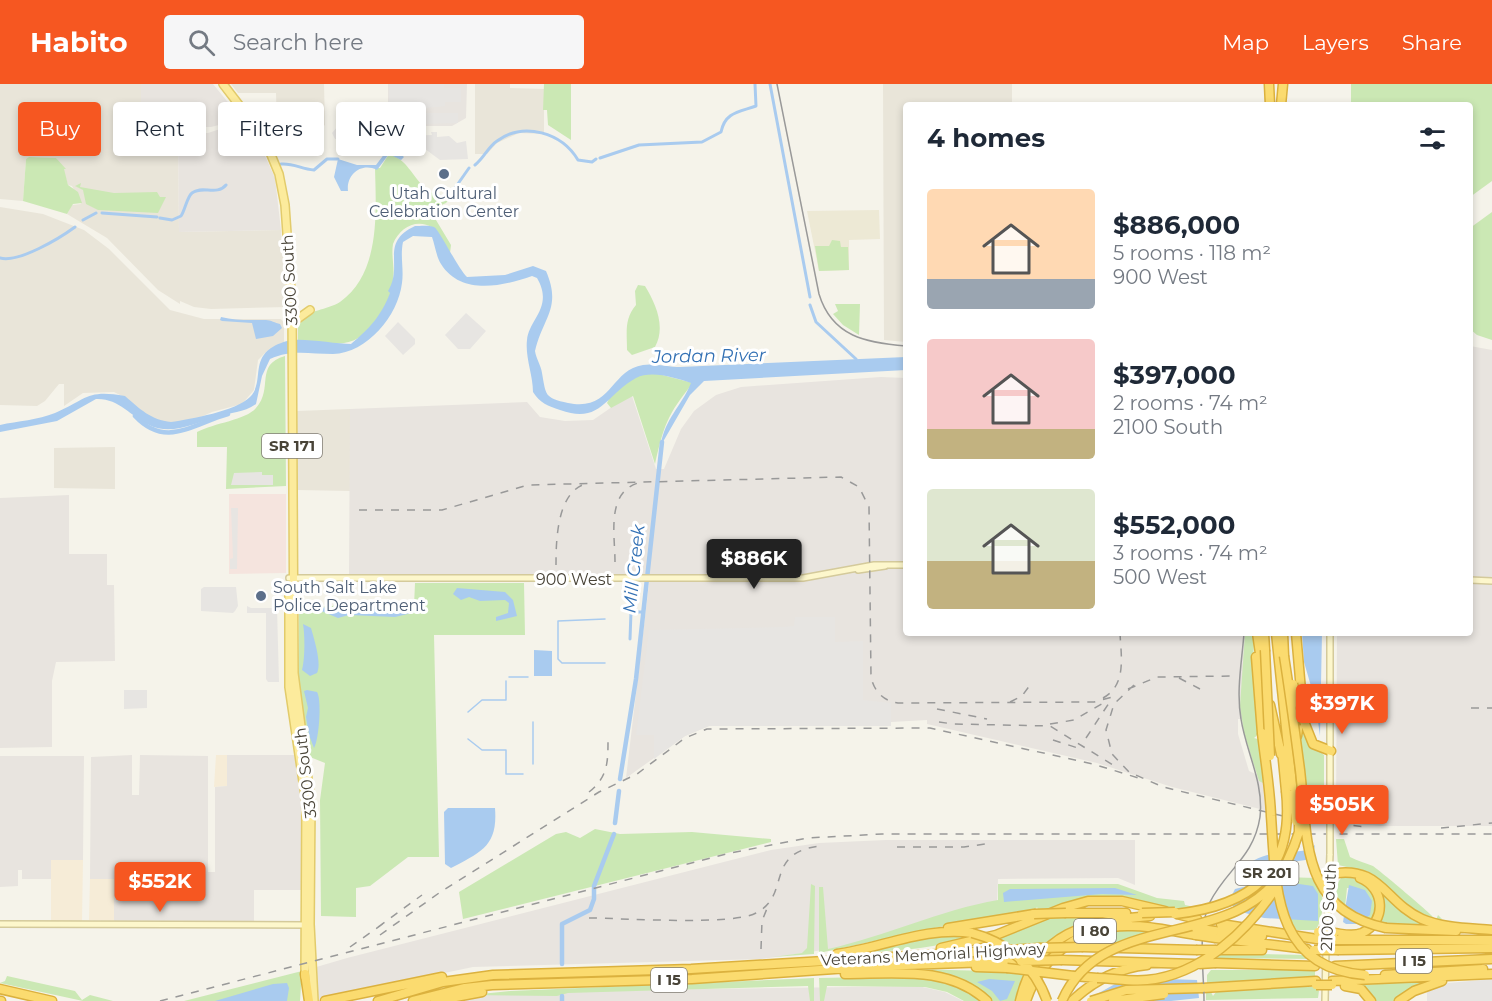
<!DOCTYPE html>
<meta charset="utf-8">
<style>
body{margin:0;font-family:Montserrat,sans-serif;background:#f6f6f7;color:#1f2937;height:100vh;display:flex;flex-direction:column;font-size:22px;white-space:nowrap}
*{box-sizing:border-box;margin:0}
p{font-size:20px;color:#747a83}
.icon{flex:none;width:33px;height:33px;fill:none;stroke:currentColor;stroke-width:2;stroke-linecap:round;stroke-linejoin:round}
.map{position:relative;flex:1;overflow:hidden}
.side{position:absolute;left:903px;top:18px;width:570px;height:534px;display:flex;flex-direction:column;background:#fff;border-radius:6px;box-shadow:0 3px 9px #0003}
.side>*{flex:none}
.hud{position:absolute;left:18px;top:18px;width:570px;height:54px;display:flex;gap:12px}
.price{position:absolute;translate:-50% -51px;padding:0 14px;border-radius:6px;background:#f65721;color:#fff;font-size:20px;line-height:39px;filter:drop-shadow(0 2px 3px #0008)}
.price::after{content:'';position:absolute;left:50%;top:36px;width:18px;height:14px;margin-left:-9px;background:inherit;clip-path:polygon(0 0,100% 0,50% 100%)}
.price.selected{background:#222;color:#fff}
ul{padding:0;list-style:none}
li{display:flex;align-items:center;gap:18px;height:150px;padding:0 24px}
li span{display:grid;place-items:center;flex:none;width:168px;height:120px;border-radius:6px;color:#555}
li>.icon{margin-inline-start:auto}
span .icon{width:72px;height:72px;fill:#fffc;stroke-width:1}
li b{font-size:26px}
h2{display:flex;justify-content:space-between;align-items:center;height:72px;padding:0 24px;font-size:26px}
.tag{padding:0 21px;border-radius:6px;background:#fff;box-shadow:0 3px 9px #0003;font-size:21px;line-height:54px}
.tag.selected{background:#f65721;color:#fff}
header{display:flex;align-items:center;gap:36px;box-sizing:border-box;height:84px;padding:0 30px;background:#f65721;color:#fff}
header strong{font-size:28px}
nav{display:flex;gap:33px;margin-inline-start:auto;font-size:21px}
.search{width:420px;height:54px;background:#f6f6f7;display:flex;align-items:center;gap:15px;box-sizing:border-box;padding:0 21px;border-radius:6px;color:#747a83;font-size:22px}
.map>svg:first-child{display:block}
.residential{fill:#e9e5d9}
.commercial{fill:#f6ecd7}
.industrial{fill:#e8e4df}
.education{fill:#ede9d5}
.medical{fill:#f5e4de}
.green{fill:#cbe8b4}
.parking{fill:#e7e5e2}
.water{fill:#a9cbef}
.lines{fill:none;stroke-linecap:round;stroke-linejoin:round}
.stream{stroke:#a9cbef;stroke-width:1.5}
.canal{stroke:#a9cbef;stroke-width:3}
.river{stroke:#a9cbef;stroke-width:4.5}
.secondary-casing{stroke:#d4ca9b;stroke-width:8}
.primary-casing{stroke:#e2cb6b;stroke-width:10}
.motorway-casing{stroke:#dbb13e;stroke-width:11}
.secondary{stroke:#fdf7cc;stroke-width:5}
.primary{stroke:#fceb9c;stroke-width:7}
.motorway{stroke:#fbdb6f;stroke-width:8}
.tram{stroke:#999;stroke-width:1.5}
.rail{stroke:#999;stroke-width:1.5;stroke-dasharray:8 8;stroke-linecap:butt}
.secondary-bridge-casing{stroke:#d4ca9b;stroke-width:8;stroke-linecap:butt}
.motorway-bridge-casing{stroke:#dbb13e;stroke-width:11;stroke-linecap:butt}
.secondary-bridge{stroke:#fdf7cc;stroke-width:5}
.motorway-bridge{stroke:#fbdb6f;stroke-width:8}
.service-dot{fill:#5c6f8a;stroke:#fff;stroke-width:2}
.labels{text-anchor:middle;stroke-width:6;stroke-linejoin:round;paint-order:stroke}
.shield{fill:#fff;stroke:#807c74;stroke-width:1.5}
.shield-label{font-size:15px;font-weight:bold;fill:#494438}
.service-label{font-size:16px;fill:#4e5e75;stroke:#fff}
.street-label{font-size:16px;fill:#494438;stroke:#fff}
.water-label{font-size:18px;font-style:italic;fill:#3270b4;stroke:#fff}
</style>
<header>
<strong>Habito</strong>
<div class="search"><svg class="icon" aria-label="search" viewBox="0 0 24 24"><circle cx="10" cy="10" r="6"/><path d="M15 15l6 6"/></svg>Search here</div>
<nav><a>Map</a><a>Layers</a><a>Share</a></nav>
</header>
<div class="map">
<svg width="1492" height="917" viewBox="0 0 1492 917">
<rect width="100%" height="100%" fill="#f5f3ea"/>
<path class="residential" d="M0,0H141V48L178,49L179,148L281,146L287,223L211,225L194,223L180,217V220L158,206L107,154L67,130L72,121L81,120L72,102L68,101L63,85L56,74L30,73L26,75L23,117L0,115Z
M231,0H324L325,41L292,64L290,43H277L276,9H238Z
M475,0H510V4L544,5V50L519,49L497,59L487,70H475Z
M883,0H1012V21H906V258L884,256Z
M0,123L43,130L84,146L109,165L170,226L204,235H281L284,239V259L267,267L258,276L254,306L242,320L212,328L176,344L162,342L133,323L126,314L114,308L83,309L64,322V300H59L45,317L37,322L0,321Z
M350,325V407L297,406V327Z
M115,363V405L54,404V364Z"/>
<path class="commercial" d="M216,671H227V702L214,703Z
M51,776H83L82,837H51Z
M90,795H114V837L89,836Z"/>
<path class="industrial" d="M141,0H213L236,28L219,41L211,43H141Z
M388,0H467L466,34L452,42H388Z
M241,31L257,54L275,94L281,146L179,148L178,49H208L223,44Z
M1470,262L1492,266V742H1380L1336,738L1337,549H1470Z
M881,293L906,294V549H1247L1242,635H1238V650L1249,687L1264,694L1268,727L1172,703L1097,679L927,640V636L891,638V642H709L685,652L626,694L650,491L349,490L350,325L527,318L540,333L565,337L593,336L625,314L632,312L656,385H664L681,345L694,327L716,311L741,303Z
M69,411V470H107V501H114L115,577L56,578L52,597V663L0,664V414Z
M132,671V711H139L140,671L208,672V788H215V703L227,702V671H295L302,719L301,806H254V837H114V795H90L91,673Z
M0,672H84L83,776H51V795H22V786H18V802L0,803Z
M886,756H1135V801L1118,794L998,795L997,820L857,861L762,875L473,883L315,916L313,884L347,874L771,766L819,759Z
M918,902L945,908L963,917H449L477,911L559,907Z"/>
<path class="education" d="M879,126L880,155L849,156V186L819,187L807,127Z"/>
<path class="medical" d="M229,410H286V489L229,490Z"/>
<path class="green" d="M544,0H571V56L548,41L547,26H543Z
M1351,0H1492V97L1470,113V21H1351Z
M389,70C407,75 412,92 425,104C430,110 436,109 444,112L459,104L446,119L430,126L451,161L450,169L448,171L433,144C417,134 400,143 393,160C391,172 395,184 393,196C391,220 370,256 344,259C330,261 313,257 298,256V237C308,226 327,226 340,218C381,189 376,127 375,84H380Z
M29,73L56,74L66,85H64L68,101L78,108L82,119L73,120L67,130L23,117L26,75Z
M81,99L80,103L114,109L157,108L160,113H166L158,129L98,126L86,120L83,106L75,102Z
M1492,128V256L1477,251L1470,245V144Z
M832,156L840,157L841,163H848L849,186L819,187L815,162H829Z
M638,201L645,202C656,220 666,243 655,263L632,271L627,266C627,248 624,235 636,221L635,207Z
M835,220H860L859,251L843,241L833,230L838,227Z
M285,272L286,402L226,405L227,363H197V348C214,339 246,336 256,324C274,304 254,281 285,272Z
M647,287L693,299C667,331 664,341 655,380L633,312L611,324L607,319C614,304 632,295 647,287Z
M415,499H524L525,551H434L439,773H408L370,802L356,804V833L321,832L320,716L325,679L310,673L299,601V524L347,521L414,522Z
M1245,549H1254L1253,590L1260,649L1254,654L1261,656L1265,700L1259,697L1244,649L1240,622Z
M1301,637L1315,664L1324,671V726L1321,730L1305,722L1298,659Z
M595,745L620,750L692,748L771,755V758L463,835L459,808L556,750L566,748L580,754Z
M1336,755H1344L1350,773C1358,777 1366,779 1373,782C1379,786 1433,831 1436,836L1438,831L1443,836L1492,842L1429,834L1409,825L1369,788L1338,781Z
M1284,793L1315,794C1325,809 1325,830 1316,846H1291L1282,798Z
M1341,794C1362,792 1368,801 1378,818L1374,836L1366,835L1357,804H1347L1345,823L1336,816L1337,800Z
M1369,795L1410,830L1469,845L1378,839L1380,834Z
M811,800L815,802L814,870L773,873L802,869L807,864Z
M998,800H1118L1157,814L1184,817L1185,821L1199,824L1174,826L1117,814L1049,827L1039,828L1037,823L1034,828L976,835L819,869V803H823L828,865C886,852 940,826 998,816Z
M1052,831L1105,833L1080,840L1049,859L1008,861L997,854Z
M1133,844L1158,848L1119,859H1090L1088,855L1075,859L1099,849Z
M935,850L975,851C936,866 893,866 851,870Z
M1216,869L1307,871L1312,875L1212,874Z
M911,885L1028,888L1017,917H992C969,894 942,889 911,885Z
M1211,886H1315V894L1218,900L1211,898L1207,901V891Z
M302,887L300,917H184Z
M7,892L75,907L82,916L90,911L113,917H83L0,899L5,897Z
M922,892L943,894L985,917H964L947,908L925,903L827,902L824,917H820L819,894Z
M814,894V917H810L808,902L568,909L557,912L471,911L510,907Z
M1430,897L1394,917H1374L1359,901Z
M1296,902L1315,903L1319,907L1318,914L1206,916V908H1211L1213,912L1216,908Z"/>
<path class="parking" d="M389,0H444V4H461V18H445V22L426,24V29H458V39L389,41Z
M337,43H367L369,56L335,55L332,49Z
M431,48H437V53L449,52L457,59L466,57L468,75L440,76L417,59L399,52L432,51Z
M466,229L486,247L470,265H458L445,251Z
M398,238L415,255V260L403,271L385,252Z
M262,388V391H273V401H231L234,389Z
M231,424H238L237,485H230V475L233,474Z
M204,503H236L238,522L235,527L233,529L201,527V505Z
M247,522L251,524H277L279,598H268L266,595V529H247Z
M795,533H835V558L863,557V616L891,619V642H709L685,652L654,675V651H636L649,546L783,543L794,542Z
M124,606H147V624L124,625Z
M1492,895V917H1427V904L1438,900Z"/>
<path class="water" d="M394,64L404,73L401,76L389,70L377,86C361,78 346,91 348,107H341L334,93L338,75L357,81H376L385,69Z
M415,142C420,142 429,141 434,143C439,145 457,183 467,193L505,191L533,182L546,187C562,224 543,233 535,267C536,274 541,282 542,289C546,311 544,314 568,319C612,328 610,286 643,281C653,279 669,283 680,283L906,273V286L704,297L690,311L660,363C666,332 680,325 691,299C675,294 652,286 636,294C605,311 601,341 560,326C548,322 540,319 533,308C533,291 525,273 527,256C529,235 554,223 537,194L532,192C503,202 461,212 441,180C436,172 435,161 432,153L413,152L403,158C400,172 404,185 402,199C398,232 367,269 333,270C309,270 292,265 270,275L262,292L256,320C243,329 231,328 217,333C195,339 171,352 149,341C130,332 119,314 96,315L57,337L0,348V341C18,337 38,336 55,329C87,315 87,305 125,312C140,325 151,336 171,338C191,335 236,327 250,313C267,296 245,269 287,257C300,253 335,260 351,260C370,244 381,232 390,209L388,207C404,181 379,159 415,142Z
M221,233C236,237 251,236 266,236C271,236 275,239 280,240L282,244L273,252L256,255L252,239L222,237L220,236Z
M457,504L505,508L513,516L517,532L496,537V533L508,529L509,519L505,516L480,517L469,513L461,516L453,510Z
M350,522L416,523L417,526L416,528L395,533L349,531L338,534L314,524Z
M303,540L311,544C314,555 322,579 317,589L310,592L302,586C305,575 305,551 303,540Z
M1302,549H1322L1320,652L1315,616L1304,578Z
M534,566L552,567V592H534Z
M307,606L317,608C322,616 319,656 314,664L309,651L306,633L308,624L304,607Z
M448,724H495C498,762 481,768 451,784L445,780L444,728Z
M1315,761L1312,775L1279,780L1239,794L1237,792C1257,765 1281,770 1309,766Z
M1271,796L1313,802L1318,810V837L1264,834L1234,826L1231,813L1235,805Z
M1349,801L1365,806L1372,817L1370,831L1358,840H1346L1343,838Z
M1115,804L1137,811L1102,810L1004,818L1003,809L1010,805Z
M1135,894L1197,896L1199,914L1171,917H1093L1090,914L1115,900Z
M989,895L1015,897L1007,915L1000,917L992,907L977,898Z
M287,899L289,904L287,917H215L273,900Z"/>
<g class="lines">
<path class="stream" d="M605,579H562L558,575V537L605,535
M509,593H528
M468,628L482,616H506V597
M533,638V680
M468,655L482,666H506V690H523"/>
<path class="canal" d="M770,0L810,213
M600,74L639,61L702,58L721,48C725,28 739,28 756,22L755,0
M281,80C294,79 301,85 314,86L327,75H338
M475,81C484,74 488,63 497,57C524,37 562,49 578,76L592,78L596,75
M455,104L469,84
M102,129L157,133
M160,134L172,136L181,132C185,126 187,113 192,109C202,101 217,112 226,101
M83,136L96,129
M0,174C19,179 60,154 75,143
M810,221L816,238L856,275
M630,555L631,528H642"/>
<path class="river" d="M135,332C166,365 192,340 228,330
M620,695L636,595L662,358
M615,739L619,707
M562,880V840L590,826L594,815V802L614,750
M562,912V917"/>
<defs>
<path id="secondary" d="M858,486L885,482
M289,494H803L874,481H906
M1470,496L1492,497
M1330,735V549
M0,840L307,841
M1327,849L1330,770
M1325,917L1326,864"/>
<path id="primary" d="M223,0L259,47L269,66L279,90L285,121L292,221L294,589L311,718L310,840L314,917
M292,239L310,226
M289,510V603L306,718L305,893"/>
<path id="motorway" d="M1269,0L1270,21
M1281,21L1283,0
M1257,549L1264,597
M1264,549L1265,566
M1276,549L1293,710
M1283,549L1284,572
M1296,549L1302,618L1297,652
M1256,573L1262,649
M1270,621L1281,670
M1305,640L1313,660L1331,667
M1282,666L1286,707
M1283,787L1294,762
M1330,790C1381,780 1384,818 1422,835C1443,844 1469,844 1492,846
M1066,829H1126
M1177,830L1197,835
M1221,840L1317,855
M948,844L1034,830
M1386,844L1456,847
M1214,847L1262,852
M1334,849C1343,850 1353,853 1362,849C1387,837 1385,804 1360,794
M1216,854L1307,865
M1338,856H1492
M1083,863L1196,866
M941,864L996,851L1063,824L1088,817H1122L1165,827
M1216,866H1262
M1339,866L1492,864
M837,870C881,864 927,842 972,849
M1062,876L1195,880
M1216,879L1315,882
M1335,882L1492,875
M976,883L1007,884
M305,890L309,917
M845,890C893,890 949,881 987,917
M1385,891L1483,885
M1074,892L1097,894
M1332,897L1492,890
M1345,902L1361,905L1371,917
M1203,904L1316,897
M0,905L52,917
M0,917H1
M325,917L442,893
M378,917L443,898L493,891L691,885L1039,864
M413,917L465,904L492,901L692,895L878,882L1021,877
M435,917L482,908
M1020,917C1036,847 1088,837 1150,832
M1026,917C1041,872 1083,840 1132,842C1153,842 1175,848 1196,851
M1072,917C1093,897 1118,884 1147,881
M1399,917L1414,907L1442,897"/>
</defs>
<use href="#secondary" class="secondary-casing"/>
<use href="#primary" class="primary-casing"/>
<use href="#motorway" class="motorway-casing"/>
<use href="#secondary" class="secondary"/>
<use href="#primary" class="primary"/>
<use href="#motorway" class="motorway"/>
<path class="tram" d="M777,0L819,210C832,253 867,259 906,262
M1204,917C1204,887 1197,846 1210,818C1226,786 1254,773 1260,733C1264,698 1246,668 1241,635C1236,607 1242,577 1244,549"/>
<path class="rail" d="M359,426H442L528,401L841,393L859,403L869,423L871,593C874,607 883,617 898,619L1094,618L1116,612
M615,478C615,451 606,409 638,399
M556,481C556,456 557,409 585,400
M1179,594L1200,605
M1134,601L1114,620L1106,646L1112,670L1129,688L1163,703L1283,732L1365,743
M1128,605L1157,593L1232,592
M1103,614C1127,601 1121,572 1120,549
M1010,618L1022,612L1030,601
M1471,624H1492
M937,625L987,635
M939,638L953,640L1050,642L1113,681
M1050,640L1074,636L1105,618
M1086,654L1109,619
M1053,656L1081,665
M589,708C608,693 608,678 608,655
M1441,744L1492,739
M897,763H964L992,759
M589,834C622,834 732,842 756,829C792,811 763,768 821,762
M378,843L422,811
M380,851L439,809L599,708L637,690L685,654L707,645L930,644L1093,680L1145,696
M350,863L384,839
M761,865L762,837L768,822
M160,917L730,769L808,754L882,750H1492"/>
<defs>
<path id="secondary-bridge" d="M1330,735V770"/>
<path id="motorway-bridge" d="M1265,566L1270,672
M1284,572C1290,610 1295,648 1300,686C1308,754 1300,826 1386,844
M1293,600L1305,640
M1262,649C1265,676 1270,704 1271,732C1276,802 1273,884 1365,891
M1293,710L1296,737
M1294,762L1299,748V733
M1142,829L1175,828
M1034,830L1066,829
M1175,830C1250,822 1295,789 1286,707
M1196,844L1214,847
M1318,848L1334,849
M972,849C1007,858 1035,882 1047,917
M1196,851L1216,854
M1317,855L1338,856
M1039,864L1083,863
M1196,866H1216
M1314,866H1339
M1021,877L1062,876
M1199,880L1216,879
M1007,884L1074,892
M1097,894C1113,894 1130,898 1147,896C1200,891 1247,848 1275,805
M1316,901H1332
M1062,917C1102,824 1233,868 1283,787
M1091,917L1126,906L1203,904
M1113,917L1164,910"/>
</defs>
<use href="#secondary-bridge" class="secondary-bridge-casing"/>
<use href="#motorway-bridge" class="motorway-bridge-casing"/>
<use href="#secondary-bridge" class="secondary-bridge"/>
<use href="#motorway-bridge" class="motorway-bridge"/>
</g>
<g class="service-dot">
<circle cx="444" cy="90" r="6"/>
<circle cx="261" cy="512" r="6"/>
</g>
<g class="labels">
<g class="shield">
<rect x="262" y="350" width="60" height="24" rx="4.5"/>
<rect x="1235.5" y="777" width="63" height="24" rx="4.5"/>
<rect x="1074" y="835" width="42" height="24" rx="4.5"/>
<rect x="1396" y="865" width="36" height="24" rx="4.5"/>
<rect x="651" y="884" width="36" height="24" rx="4.5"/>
</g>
<g class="shield-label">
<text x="292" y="367">SR 171</text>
<text x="1267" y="794">SR 201</text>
<text x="1095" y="852">I 80</text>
<text x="1414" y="882">I 15</text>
<text x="669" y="901">I 15</text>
</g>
<g class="service-label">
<text x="444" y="115">Utah Cultural<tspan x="444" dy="18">Celebration Center</tspan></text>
<text x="273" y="509" text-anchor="start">South Salt Lake<tspan x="273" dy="18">Police Department</tspan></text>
</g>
<g class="street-label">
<text transform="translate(289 196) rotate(-93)" y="6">3300 South</text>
<text x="574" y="501">900 West</text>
<text transform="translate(305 689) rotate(-97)" y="6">3300 South</text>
<text transform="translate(1328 823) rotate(-87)" y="6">2100 South</text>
<text transform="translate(933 870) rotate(-3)" y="6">Veterans Memorial Highway</text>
</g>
<g class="water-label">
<text transform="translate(709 272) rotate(-1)" y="6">Jordan River</text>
<text transform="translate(634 485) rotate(-84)" y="6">Mill Creek</text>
</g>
</g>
</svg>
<b class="price selected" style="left:754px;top:506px">$886K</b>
<b class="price" style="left:1342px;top:651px">$397K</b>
<b class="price" style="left:1342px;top:752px">$505K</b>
<b class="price" style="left:160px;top:829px">$552K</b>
<div class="hud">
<a class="tag selected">Buy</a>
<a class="tag">Rent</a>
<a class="tag">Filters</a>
<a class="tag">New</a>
</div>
<section class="side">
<h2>4 homes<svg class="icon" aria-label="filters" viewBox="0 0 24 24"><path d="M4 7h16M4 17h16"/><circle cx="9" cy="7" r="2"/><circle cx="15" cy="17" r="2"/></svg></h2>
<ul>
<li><span style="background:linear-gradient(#ffd9b3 75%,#9aa5b1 0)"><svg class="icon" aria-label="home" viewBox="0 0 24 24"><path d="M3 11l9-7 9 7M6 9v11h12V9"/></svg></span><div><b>$886,000</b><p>5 rooms · 118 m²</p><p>900 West</p></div></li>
<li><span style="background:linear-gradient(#f6c9c9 75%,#c2b280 0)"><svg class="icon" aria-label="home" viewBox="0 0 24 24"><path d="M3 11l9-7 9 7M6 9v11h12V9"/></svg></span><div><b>$397,000</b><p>2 rooms · 74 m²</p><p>2100 South</p></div></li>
<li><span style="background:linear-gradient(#dfe7d0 60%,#c2b280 0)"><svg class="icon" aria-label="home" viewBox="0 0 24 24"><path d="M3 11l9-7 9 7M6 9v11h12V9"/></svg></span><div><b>$552,000</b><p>3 rooms · 74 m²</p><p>500 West</p></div></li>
</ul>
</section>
</div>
